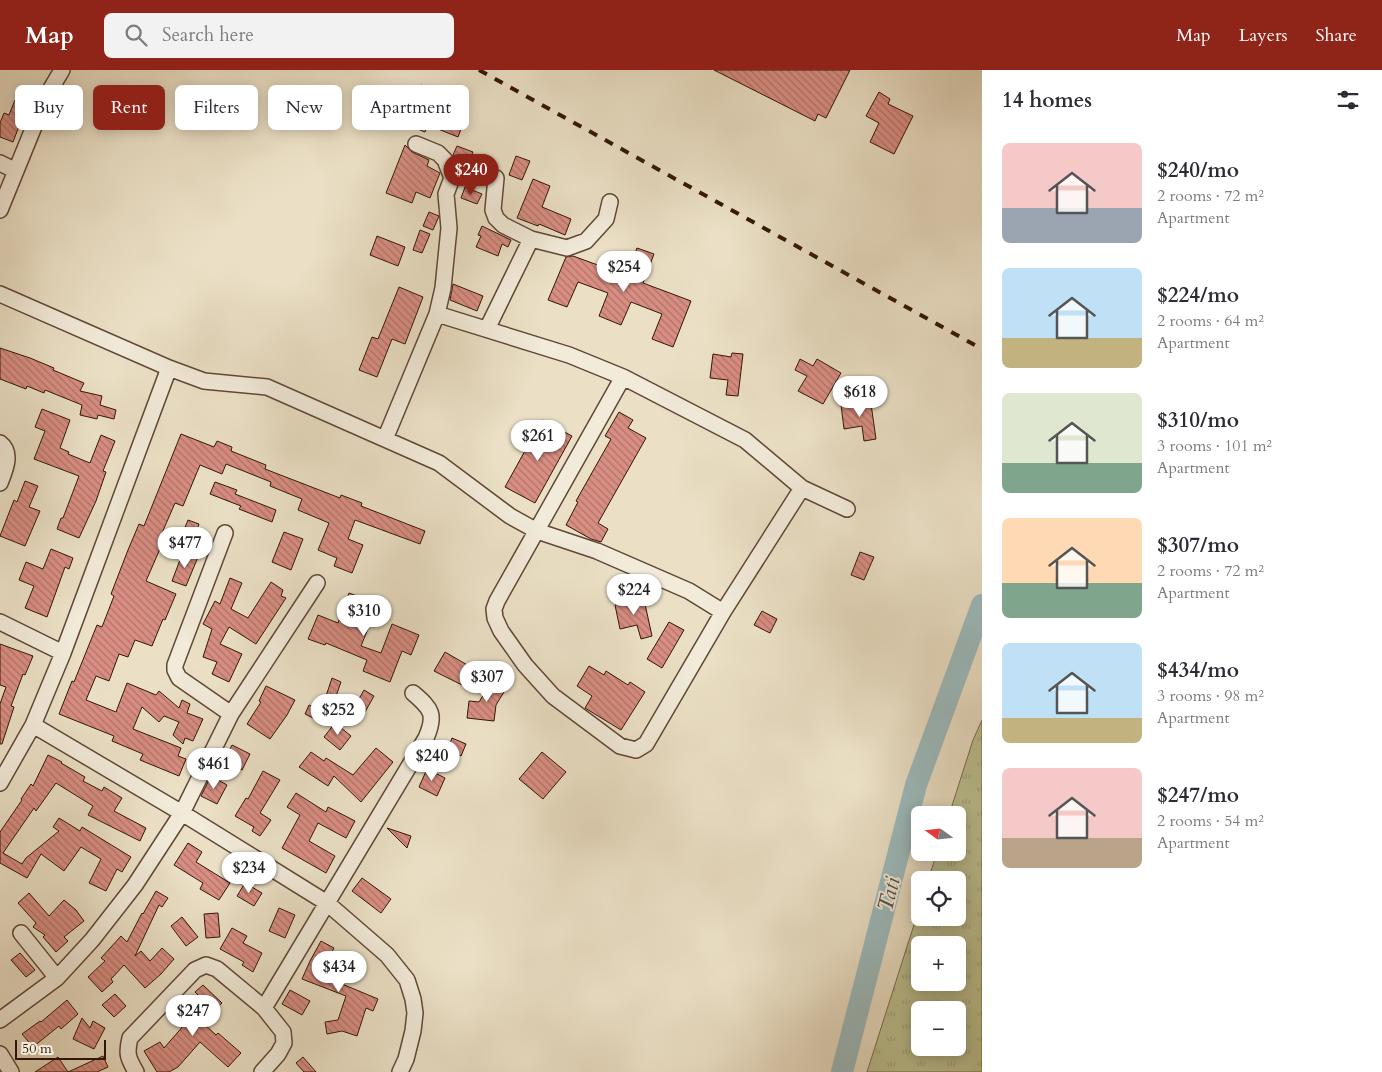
<!DOCTYPE html>
<meta charset="utf-8">
<style>
body{margin:0;font-family:Cardo,serif;background:#f2f2f3;color:#2b2b33;height:100vh;display:flex;flex-direction:column;font-size:19px;white-space:nowrap}
*{box-sizing:border-box;margin:0}
p{font-size:16px;color:#7c7c81}
.icon{flex:none;width:28px;height:28px;fill:none;stroke:currentColor;stroke-width:2;stroke-linecap:round;stroke-linejoin:round}
.map{position:relative;flex:1;overflow:hidden}
.details{display:flex;flex-direction:column;background:#fff;width:400px}
.details>*{flex:none}
.hud{position:absolute;left:15px;top:15px;width:475px;height:45px;display:flex;gap:10px}
.needle{width:32px;rotate:285deg}
.buttons{position:absolute;left:911px;top:736px;display:grid;gap:10px}
.buttons a{display:grid;place-items:center;width:55px;height:55px;border-radius:8px;background:#fff;box-shadow:0 2px 12px #0003;font-size:25px}
.scale{position:absolute;left:15px;bottom:12px;width:91px;box-sizing:border-box;padding-left:5px;border:2px solid #321607;border-top:0;font-size:14px;line-height:18px;white-space:nowrap;color:#321607;-webkit-text-stroke:4px #f2ebda;paint-order:stroke}
.price{position:absolute;translate:-50% -42px;padding:0 11px;border-radius:18px;background:#fff;color:#222;font-size:16px;line-height:32px;filter:drop-shadow(0 1px 2px #0008)}
.price::after{content:'';position:absolute;left:50%;top:30px;width:15px;height:11px;margin-left:-8px;background:inherit;clip-path:polygon(0 0,100% 0,50% 100%)}
.price.selected{background:#8f2418;color:#fff}
ul{padding:0;list-style:none}
li{display:flex;align-items:center;gap:15px;height:125px;padding:0 20px}
li span{display:grid;place-items:center;flex:none;width:140px;height:100px;border-radius:8px;color:#555}
li>.icon{margin-inline-start:auto}
span .icon{width:60px;height:60px;fill:#fffc;stroke-width:1}
li b{font-size:21px}
h2{display:flex;justify-content:space-between;align-items:center;height:60px;padding:0 20px;font-size:21px}
.pill{padding:0 18px;border-radius:8px;background:#fff;box-shadow:0 2px 12px #0003;font-size:18px;line-height:45px}
.pill.selected{background:#8f2418;color:#fff}
header{display:flex;align-items:center;gap:30px;box-sizing:border-box;height:70px;padding:0 25px;background:#8f2418;color:#fff}
header strong{font-size:24px}
nav{display:flex;gap:28px;margin-inline-start:auto;font-size:18px}
.search{width:350px;height:45px;background:#f2f2f3;display:flex;align-items:center;gap:12px;box-sizing:border-box;padding:0 18px;border-radius:8px;color:#7c7c81;font-size:19px}
main{display:flex;flex:1;min-height:0}
.map>svg:first-child{display:block}
.grass{fill:url(#grass-tufts);stroke:#776c4c;fill-rule:evenodd}
.lines{fill:none;stroke-linecap:round;stroke-linejoin:round}
.river{stroke:#9cbbbe;stroke-width:22}
.building{fill:url(#building-back-hatch);stroke:#321607}
.street-casing{stroke:#604837;stroke-width:18}
.street{stroke:#f2ebda;stroke-width:15}
.rail{stroke:#321607;stroke-width:4;stroke-dasharray:9 9;stroke-linecap:butt}
.labels{text-anchor:middle;stroke-width:4;stroke-linejoin:round;paint-order:stroke}
.water-label{font-size:22px;font-style:italic;fill:#575047;stroke:#f2ebda}
</style>
<header>
<strong>Map</strong>
<div class="search"><svg class="icon" aria-label="search" viewBox="0 0 24 24"><circle cx="10" cy="10" r="6"/><path d="M15 15l6 6"/></svg>Search here</div>
<nav><a>Map</a><a>Layers</a><a>Share</a></nav>
</header>
<main>
<div class="map">
<svg width="982" height="1002" viewBox="0 0 982 1002">
<defs>
<pattern id="grass-tufts" width="24" height="20" patternUnits="userSpaceOnUse" patternTransform="scale(1.25)"><rect width="24" height="20" fill="#bcc192"/><path d="M3 7l-1-3M5 7V3M7 7l1-3M15 17l-1-3M17 17v-4M19 17l1-3" fill="none" stroke="#a2a57c"/></pattern>
<pattern id="building-back-hatch" width="6" height="6" patternUnits="userSpaceOnUse" patternTransform="scale(1.25)"><rect width="6" height="6" fill="#d98e83"/><path d="M-1 5l2 2M0 0l6 6M5-1l2 2" fill="none" stroke="#b17369"/></pattern>
</defs>
<rect width="100%" height="100%" fill="#ebe0c6"/>
<filter id="stains"><feTurbulence type="fractalNoise" baseFrequency=".004" numOctaves="4"/><feColorMatrix values="0 0 0 0 .2 0 0 0 0 .09 0 0 0 0 .02 0 0 0 .5 -.17"/></filter>
<radialGradient id="worn" r=".72"><stop offset=".6" stop-color="#630" stop-opacity="0"/><stop offset="1" stop-color="#630" stop-opacity=".3"/></radialGradient>
<path class="grass" d="M982,650V1002H867L920,836V848H958V810H928L937,783L958,782V745H949L973,670ZM920,875H958V912H920ZM920,940H958V978H920Z"/>
<g class="lines">
<path class="river" d="M842,1002L916,715L982,535"/>
</g>
<path class="building" d="M714,0H850L826,48L818,44L815,51Z
M421,15L433,20L427,34L465,49L458,67L428,55L425,62L394,49L404,22L416,27Z
M879,22L890,29L888,34L913,46L894,84L870,72L879,53L866,46Z
M15,30L32,36L27,48L23,46L13,72L0,67V53L4,43L9,45Z
M405,75L412,82L429,90L427,96L440,103L430,128L416,122L412,133L386,123Z
M457,76L473,82L466,99L457,95L453,85Z
M516,86L530,91L522,110L509,105Z
M533,109L550,116L542,137L571,149L565,165L539,154L538,156L517,148Z
M465,117L482,124L477,134L461,128Z
M429,142L439,146L433,160L423,156Z
M482,156L511,170L508,177L502,174L498,186L476,177L481,166L478,165Z
M420,160L430,164L422,183L413,180Z
M377,166L405,177L398,196L370,185Z
M637,178L654,184L643,213L691,231L673,277L652,269L662,244L631,232L621,255L599,246L608,223L578,212L567,237L548,230L566,187L573,186L617,202L619,197L628,201Z
M453,214L483,226L477,241L450,230Z
M399,217L423,227L405,274L392,269L377,307L359,300L372,267L378,269Z
M0,278L30,288L54,298L53,300L84,313L80,321L102,326L100,335L116,340L114,349L98,345L97,349L80,345L82,335L45,320L44,323L27,316L26,319L0,309Z
M732,283L743,284L738,326L726,325L728,310L710,308L713,284L731,287Z
M800,289L813,296L817,289L841,303L823,334L798,321L807,306L795,300Z
M870,327L876,369L864,371L862,356L844,359L841,335L859,333L858,329Z
M42,339L70,350L60,378L69,382L68,384L90,393L101,365L115,371L103,401L106,402L96,431L79,468L57,459L61,448H63L79,406L34,389L45,361L35,357Z
M619,342L633,350L628,358L646,368L598,453L608,459L601,472L591,469L566,455L578,432L576,431L611,369L605,366Z
M542,350L572,366L535,433L505,417Z
M181,364L214,377L217,371L232,377L231,381L266,395L265,399L340,428L341,425L362,433L361,436L425,461L420,474L355,450L348,469L363,475L352,503L334,496L337,488L318,480L329,453L298,440L302,429L270,416L271,412L226,394L222,404L200,395L183,436L175,433L162,463L166,465L146,511L176,524L165,550L163,549L152,576L135,570L128,587L119,584L109,611L96,606L86,630L116,642L127,613L156,625L159,621L179,638L182,630L190,634L187,643L203,649L193,671L185,668L183,674L173,665L179,652L164,646L159,652L142,637L133,659L181,678L178,686L186,689L179,706L140,690L143,684L112,671L114,666L59,644L72,611L74,612L97,555L102,557L114,526L111,524L128,480L139,454L144,456Z
M25,411L38,416L29,437L40,441L25,476L0,466L14,430L17,432Z
M215,412L237,420L235,424L276,440L272,452L239,439L241,436L210,424Z
M188,450L199,454L192,472L181,467Z
M284,462L303,469L291,500L272,492Z
M51,479L73,488L69,499L65,497L47,547L25,538L34,516L19,510L26,492L43,499Z
M183,482L198,487L186,516L172,511Z
M860,482L874,487L864,510L851,505Z
M230,508L242,513L231,539L248,548L271,512L283,520L281,526L286,528L256,574L229,557L220,574L242,584L229,612L212,604L217,592L203,587L212,559L203,554L215,531L220,534Z
M349,523L378,534L361,576L381,583L392,554L419,565L411,585L402,581L390,612L363,601L367,590L326,573L325,575L308,569L318,545L338,553Z
M643,525L652,566L641,569L637,555L620,559L615,535L632,531L631,528Z
M762,541L777,549L770,563L754,555Z
M669,552L684,560L662,598L647,589Z
M0,574L33,586L25,605L23,604L11,636L14,637L2,674H0V634L6,617L0,615Z
M445,582L476,600L466,617L434,601Z
M589,596L604,605L606,601L628,615L630,612L645,622L621,660L585,638L592,626L577,616Z
M332,608L341,612L335,629L326,626Z
M494,608L507,617L496,635L494,651L467,648L469,631L479,632Z
M266,616L295,630L287,645L270,669L247,654L261,632L259,631Z
M364,620L374,626L365,642L355,636Z
M309,635L321,641L317,650L305,644Z
M335,653L351,666L340,680L324,667Z
M452,668L466,674L461,686L447,681Z
M232,675L250,684L242,700L224,691Z
M376,678L393,692L361,732L334,706L328,716L299,697L311,682L324,691L326,688L353,705Z
M542,682L566,702L543,729L519,709Z
M48,685L62,692L61,693L85,707L83,711L102,721L104,717L122,728L114,741L146,758L140,771L88,745L93,736L56,713L36,741L34,738L3,783L22,794L26,788L59,761L53,757L59,748L80,761L82,757L131,787L122,802L117,799L106,821L89,813L101,789L81,777L64,801L41,784L27,808L0,793V762L22,730L21,729L31,714L33,716Z
M427,699L445,708L437,726L419,717Z
M263,701L280,710L260,743L271,750L260,766L252,761L254,757L235,746L246,728L248,729Z
M211,706L227,715L217,734L201,726Z
M296,723L326,742L328,737L355,751L346,768L318,753L309,771L335,786L326,803L282,778L300,745L287,737Z
M387,758L411,766L407,778Z
M188,773L202,782L196,792L230,813L219,830L200,819L203,813L174,795Z
M362,808L391,829L381,843L352,821Z
M245,813L262,823L254,836L237,826Z
M156,821L168,828L162,837L159,835L135,886L141,881L150,891L162,878L174,889L161,904L145,918L124,895L111,909L113,912L102,922L88,907L105,891L101,888L121,866L127,872L142,843L143,844Z
M29,823L49,846L64,830L76,840L84,851L64,867L68,871L56,882L43,867L45,865L33,857L36,853L18,833Z
M279,838L295,845L285,868L269,861Z
M218,843L220,867L206,868L204,844Z
M182,847L198,867L186,876L171,856Z
M232,858L247,866L243,873L262,883L253,902L242,895L244,892L220,879Z
M321,871L334,878L324,897L345,906L342,914L378,929L373,941L366,938L357,966L342,961L327,964L325,952L338,950L346,926L302,909L310,891Z
M20,883L35,900L26,907L11,890Z
M203,915L222,933L202,952L216,965L218,963L241,983L228,997L200,972L178,997L169,1002H157L144,981L160,972L164,978L185,954L178,948L199,926L195,922Z
M290,920L310,931L302,945L282,934Z
M115,924L126,936L114,947L102,935Z
M67,930L78,944L61,959L59,956L33,977L22,964L40,951L41,952Z
M82,948L90,958L93,951L105,958L94,979L73,969Z
M103,986L108,997L97,1002H35L58,987L68,1002Z
M303,987L316,1002H304L296,993Z"/>
<g class="lines">
<defs>
<path id="street" d="M0,93L16,101
M496,108L493,140L496,148L503,155L531,169L567,178L586,171L606,149L610,132
M0,140L46,27L62,0
M0,224L169,298L204,311L267,317L439,393L510,446L537,461L597,481L689,521L723,542
M437,244L569,285L623,307L745,370L802,418L847,439
M487,259L531,169
M623,307L497,531L494,539L495,548L501,561L525,595L553,626L620,676L636,680L646,674L723,542L802,418
M385,369L437,244L443,218L449,158L446,124L452,108L445,90L438,83L416,74
M0,373C13,383 5,400 0,413
M225,463L175,595V600L179,608L231,644
M0,552L63,583
M33,655L182,743L327,833L387,885L407,910L413,929L415,943L413,961L406,989L400,1002
M0,713L33,655L63,583L169,298
M21,863L57,908
M264,938L426,668C436,645 432,639 413,623
M0,950L57,908L92,870L135,815L182,743L231,644L317,513
M0,984L11,1002
M136,1002C128,988 126,984 130,968L195,900L206,895L217,899L264,938L283,962L284,973L278,984L262,1002"/>
</defs>
<use href="#street" class="street-casing"/>
<use href="#street" class="street"/>
<path class="rail" d="M479,0L982,279"/>
</g>
<g class="labels">
<g class="water-label">
<text transform="translate(888 824) rotate(-76)" y="8">Tati</text>
</g>
</g>
<rect width="100%" height="100%" filter="url(#stains)"/>
<rect width="100%" height="100%" fill="url(#worn)"/>
</svg>
<div class="buttons">
<a><svg class="needle" viewBox="-14 -14 28 28"><path d="M0-13l5 13h-10z" fill="#e53935"/><path d="M0 13l5-13h-10z" fill="#7c7c81"/></svg></a>
<a><svg class="icon" aria-label="locate" viewBox="0 0 24 24"><circle cx="12" cy="12" r="6"/><path d="M12 2v4M12 18v4M2 12h4M18 12h4"/></svg></a>
<a>+</a>
<a>−</a>
</div>
<div class="scale">50 m</div>
<b class="price selected" style="left:471px;top:126px">$240</b>
<b class="price" style="left:624px;top:223px">$254</b>
<b class="price" style="left:860px;top:348px">$618</b>
<b class="price" style="left:538px;top:392px">$261</b>
<b class="price" style="left:185px;top:499px">$477</b>
<b class="price" style="left:634px;top:546px">$224</b>
<b class="price" style="left:364px;top:567px">$310</b>
<b class="price" style="left:487px;top:633px">$307</b>
<b class="price" style="left:338px;top:666px">$252</b>
<b class="price" style="left:432px;top:712px">$240</b>
<b class="price" style="left:214px;top:720px">$461</b>
<b class="price" style="left:249px;top:824px">$234</b>
<b class="price" style="left:339px;top:923px">$434</b>
<b class="price" style="left:193px;top:967px">$247</b>
<div class="hud">
<a class="pill">Buy</a>
<a class="pill selected">Rent</a>
<a class="pill">Filters</a>
<a class="pill">New</a>
<a class="pill">Apartment</a>
</div>
</div>
<section class="details">
<h2>14 homes<svg class="icon" aria-label="filters" viewBox="0 0 24 24"><path d="M4 7h16M4 17h16"/><circle cx="9" cy="7" r="2"/><circle cx="15" cy="17" r="2"/></svg></h2>
<ul>
<li><span style="background:linear-gradient(#f6c9c9 65%,#9aa5b1 0)"><svg class="icon" aria-label="home" viewBox="0 0 24 24"><path d="M3 11l9-7 9 7M6 9v11h12V9"/></svg></span><div><b>$240/mo</b><p>2 rooms · 72 m²</p><p>Apartment</p></div></li>
<li><span style="background:linear-gradient(#bfe0f5 70%,#c2b280 0)"><svg class="icon" aria-label="home" viewBox="0 0 24 24"><path d="M3 11l9-7 9 7M6 9v11h12V9"/></svg></span><div><b>$224/mo</b><p>2 rooms · 64 m²</p><p>Apartment</p></div></li>
<li><span style="background:linear-gradient(#dfe7d0 70%,#7fa58c 0)"><svg class="icon" aria-label="home" viewBox="0 0 24 24"><path d="M3 11l9-7 9 7M6 9v11h12V9"/></svg></span><div><b>$310/mo</b><p>3 rooms · 101 m²</p><p>Apartment</p></div></li>
<li><span style="background:linear-gradient(#ffd9b3 65%,#7fa58c 0)"><svg class="icon" aria-label="home" viewBox="0 0 24 24"><path d="M3 11l9-7 9 7M6 9v11h12V9"/></svg></span><div><b>$307/mo</b><p>2 rooms · 72 m²</p><p>Apartment</p></div></li>
<li><span style="background:linear-gradient(#bfe0f5 75%,#c2b280 0)"><svg class="icon" aria-label="home" viewBox="0 0 24 24"><path d="M3 11l9-7 9 7M6 9v11h12V9"/></svg></span><div><b>$434/mo</b><p>3 rooms · 98 m²</p><p>Apartment</p></div></li>
<li><span style="background:linear-gradient(#f6c9c9 70%,#b9a48a 0)"><svg class="icon" aria-label="home" viewBox="0 0 24 24"><path d="M3 11l9-7 9 7M6 9v11h12V9"/></svg></span><div><b>$247/mo</b><p>2 rooms · 54 m²</p><p>Apartment</p></div></li>
</ul>
</section>
</main>
